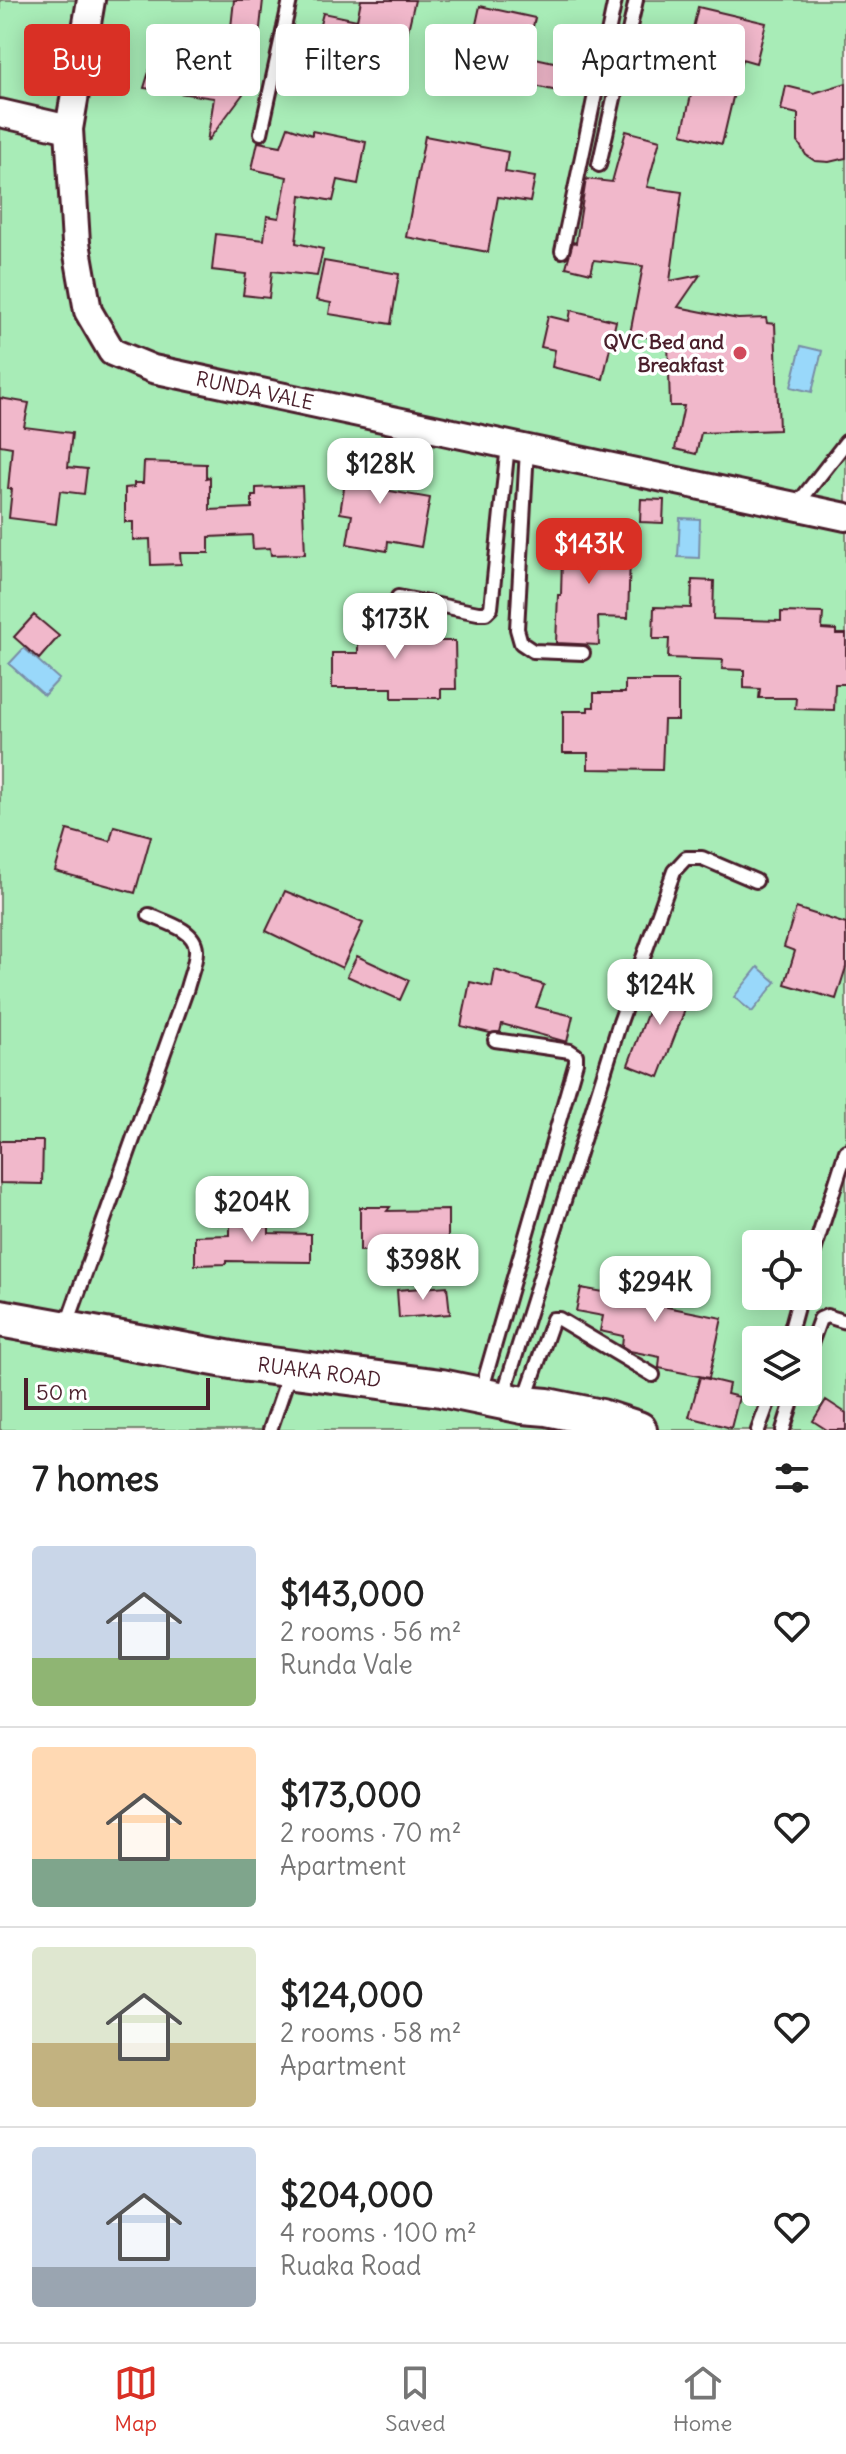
<!DOCTYPE html>
<meta charset="utf-8">
<style>
body{margin:0;font-family:Delius,sans-serif;background:#f6f6f6;color:#222;height:100vh;display:flex;flex-direction:column;font-size:30px;white-space:nowrap}
*{box-sizing:border-box;margin:0}
p{font-size:26px;color:#767676}
.icon{flex:none;width:44px;height:44px;fill:none;stroke:currentColor;stroke-width:2;stroke-linecap:round;stroke-linejoin:round}
.map{position:relative;height:1430px;overflow:hidden}
.drawer{display:flex;flex-direction:column;background:#fff;flex:1}
.drawer>*{flex:none}
.guide{position:absolute;left:24px;top:24px;width:798px;height:72px;display:flex;gap:16px}
.buttons{position:absolute;left:742px;top:1230px;display:grid;gap:16px}
.buttons a{display:grid;place-items:center;width:80px;height:80px;border-radius:8px;background:#fff;box-shadow:0 4px 20px #0003;font-size:40px}
.scale{position:absolute;left:24px;bottom:20px;width:186px;box-sizing:border-box;padding-left:8px;border:4px solid #4a1f2b;border-top:0;font-size:22px;line-height:28px;white-space:nowrap;color:#4a1f2b;-webkit-text-stroke:6px #fff;paint-order:stroke}
.price{position:absolute;translate:-50% -68px;padding:0 18px;border-radius:16px;background:#fff;color:#222;font-size:26px;line-height:52px;filter:drop-shadow(0 2px 4px #0008)}
.price::after{content:'';position:absolute;left:50%;top:48px;width:24px;height:18px;margin-left:-12px;background:inherit;clip-path:polygon(0 0,100% 0,50% 100%)}
.price.on{background:#d93025;color:#fff}
ul{padding:0;list-style:none}
li{display:flex;align-items:center;gap:24px;height:200px;padding:0 32px}
li+li{border-top:2px solid #e0e0e0}
li span{display:grid;place-items:center;flex:none;width:224px;height:160px;border-radius:8px;color:#555}
li>.icon{margin-inline-start:auto}
span .icon{width:96px;height:96px;fill:#fffc;stroke-width:1}
li b{font-size:34px}
h2{display:flex;justify-content:space-between;align-items:center;height:96px;padding:0 32px;font-size:34px}
.pill{padding:0 28px;border-radius:8px;background:#fff;box-shadow:0 4px 20px #0003;font-size:28px;line-height:72px}
.pill.on{background:#d93025;color:#fff}
.tabs{display:flex;justify-content:space-around;align-items:center;height:112px;border-top:2px solid #e0e0e0;background:#fff;font-size:22px;color:#767676}
.tabs a{display:grid;justify-items:center;gap:4px}
.tabs .on{color:#d93025}
.map>svg:first-child{display:block}
.green{fill:#a8ecb7;stroke:#798671;stroke-width:2;fill-rule:evenodd}
.water{fill:#99d8fa;stroke:#798ea7;stroke-width:2}
.building{fill:#f1b8cb;stroke:#4a1f2b;stroke-width:2}
.lines{fill:none;stroke-linecap:round;stroke-linejoin:round}
.lane-casing{stroke:#4a1f2b;stroke-width:18}
.street-casing{stroke:#4a1f2b;stroke-width:32}
.secondary-casing{stroke:#4a1f2b;stroke-width:42}
.lane{stroke:#fff;stroke-width:12}
.street{stroke:#fff;stroke-width:26}
.secondary{stroke:#fff;stroke-width:36}
.poi-dot{fill:#d1495b;stroke:#fff;stroke-width:3}
.labels{text-anchor:middle;stroke-width:7;stroke-linejoin:round;paint-order:stroke}
.poi-label{font-size:20px;font-weight:bold;fill:#4a1f2b;stroke:#fff;text-anchor:end}
.street-label{font-size:20px;fill:#4a1f2b;stroke:#fff}
</style>
<div class="map">
<svg width="846" height="1430" viewBox="0 0 846 1430">
<rect width="100%" height="100%" fill="#fbeaef"/>
<filter id="ink" filterUnits="userSpaceOnUse"><feTurbulence type="fractalNoise" baseFrequency=".0125" numOctaves="2"/><feDisplacementMap in="SourceGraphic" scale="16" xChannelSelector="R" yChannelSelector="G"/><feConvolveMatrix kernelMatrix="1 2 1 2 8 2 1 2 1" color-interpolation-filters="sRGB"/></filter>
<g filter="url(#ink)">
<path class="green" d="M0,0H846V1430H0ZM756,1244H808V1296H756ZM756,1340H808V1392H756Z"/>
<path class="water" d="M801,346L822,351L812,392L791,387Z
M680,518L700,519L699,558L678,557Z
M24,648L59,679L44,695L9,664Z
M758,967L776,982L752,1012L734,997Z"/>
<path class="building" d="M234,0H263L259,37L250,36L246,90L207,142L214,98L144,88L152,62L159,59L212,64L213,53L228,55Z
M361,0H415L401,60L316,40L323,13L357,20Z
M480,6L535,18L526,56L563,64L557,91L466,70Z
M698,7L766,23L756,63L742,59L722,144L682,134L699,61L686,58Z
M846,83V158L829,162L815,161L806,155L798,142V114L781,110L786,86L814,93Z
M288,127L312,135V131L366,142L358,184L338,180L333,201L301,195L296,243L323,249L317,276L272,271L269,298L243,295L246,274L212,270L216,234L264,240L267,216L279,218L287,177L252,169L258,142L281,146Z
M626,131L660,140L647,187L682,192L670,281L700,275L678,307L738,319L766,318L767,323L775,324L779,430L701,433L696,454L675,449L684,406H670L668,341L630,334L643,266L594,260L591,273L566,267L573,242L576,243L586,179L612,182Z
M425,136L508,152L505,172L535,177L530,202L498,197L488,252L406,237Z
M324,261L399,274L391,324L329,314L331,303L316,300Z
M571,310L616,321L603,379L552,367L555,350L541,347L548,316L569,321Z
M0,398L29,403L24,427L72,433L68,467L87,469L84,494L60,491L56,524L9,518L12,489H8L12,447L0,445Z
M350,451L390,457L384,490L430,498L421,547L388,541L387,551L347,544L352,515L340,513Z
M144,462L206,464V478L210,477V510L252,508V496H256V488L302,486L305,554L271,555L270,548L253,549L252,535L209,537V553H180L181,564L151,565L150,539L133,540V522H125V488L134,487V483H143Z
M641,499L664,500L663,523L640,522Z
M563,522L597,523L596,555L630,556L628,618L598,617L599,645L556,643L558,595H561Z
M692,580L714,581L713,619L781,621V612L823,613L822,629L836,630V634H846V684H835L834,710L795,709L796,698H759L760,689L744,688V670L722,669L723,660L668,658L669,639H653L654,607L691,608Z
M391,609V635H399V641H455L456,689H441V698H392V688H332V653H358V610Z
M34,615L59,636L39,659L14,637Z
M625,681H678V720H664L662,770L588,769V753H563V711H588V707H594V693H625Z
M114,826L151,836L135,893L55,871L67,830L110,841Z
M285,891L363,923L342,968L266,931Z
M796,908L846,924V967L836,999L785,984L795,951L784,947Z
M357,956L409,980L400,1000L347,976Z
M495,970L544,985L536,1007L573,1016L567,1042L502,1024L500,1032L490,1033L461,1026L470,982L492,987Z
M661,977L693,989L659,1077L628,1065Z
M0,1141H43L42,1184L0,1183Z
M360,1207H390L387,1211L448,1210V1250L360,1251Z
M230,1217H269V1233L311,1234V1262L226,1261V1264L195,1265V1236L230,1235Z
M629,1270L673,1279L667,1307L722,1318L709,1378L659,1368L660,1357L630,1351L622,1346L623,1336L600,1331L603,1316L576,1311L581,1288L603,1292L604,1287L625,1291Z
M447,1286L450,1314L399,1318L397,1290Z
M700,1377L729,1384L727,1394L739,1397L731,1428L689,1417Z
M826,1400L846,1413V1430H827L813,1421Z"/>
<g class="lines">
<defs>
<path id="lane" d="M261,133L290,0
M599,165L636,0
M562,251L615,0
M527,449L517,629L521,643L533,651L583,653
M796,506L846,442
M398,597L478,613H486L491,608L508,445
M808,1270L846,1151
M66,1327L187,988C190,976 197,960 196,949C195,929 164,922 149,915
M788,1340L800,1296
M808,1352L820,1319L827,1316L846,1322
M481,1392L576,1062V1055L570,1051L495,1040
M503,1396L619,1025L674,871L686,858H702L756,881
M524,1402L553,1319H559L653,1375
M270,1430L290,1371
M758,1430L772,1392
M783,1430L795,1392"/>
<g id="street">
<path id="s1" d="M91,0L69,129L76,243L88,311L112,352L153,369L846,517"/>
<path d="M0,113L69,129"/>
</g>
<g id="secondary">
<path id="s2" d="M0,1318L248,1363L441,1388L523,1405L547,1407L601,1418L638,1430"/>
</g>
</defs>
<use href="#lane" class="lane-casing"/>
<use href="#street" class="street-casing"/>
<use href="#secondary" class="secondary-casing"/>
<use href="#lane" class="lane"/>
<use href="#street" class="street"/>
<use href="#secondary" class="secondary"/>
</g>
</g>
<circle class="poi-dot" cx="740" cy="353" r="8"/>
<g class="labels">
<g class="poi-label">
<text x="724" y="349">QVC Bed and<tspan x="724" dy="23">Breakfast</tspan></text>
</g>
<g class="street-label">
<text dy="7" stroke="none"><textPath href="#s1" startOffset="510">RUNDA VALE</textPath></text>
<text dy="7" stroke="none"><textPath href="#s2" startOffset="324">RUAKA ROAD</textPath></text>
</g>
</g>
</svg>
<div class="buttons">
<a><svg class="icon" aria-label="locate" viewBox="0 0 24 24"><circle cx="12" cy="12" r="6"/><path d="M12 2v4M12 18v4M2 12h4M18 12h4"/></svg></a>
<a><svg class="icon" aria-label="layers" viewBox="0 0 24 24"><path d="M12 4l9 5-9 5-9-5zM3 14l9 5 9-5"/></svg></a>
</div>
<div class="scale">50 m</div>
<b class="price" style="left:380px;top:506px">$128K</b>
<b class="price on" style="left:589px;top:586px">$143K</b>
<b class="price" style="left:395px;top:661px">$173K</b>
<b class="price" style="left:660px;top:1027px">$124K</b>
<b class="price" style="left:252px;top:1244px">$204K</b>
<b class="price" style="left:423px;top:1302px">$398K</b>
<b class="price" style="left:655px;top:1324px">$294K</b>
<div class="guide">
<a class="pill on">Buy</a>
<a class="pill">Rent</a>
<a class="pill">Filters</a>
<a class="pill">New</a>
<a class="pill">Apartment</a>
</div>
</div>
<section class="drawer">
<h2>7 homes<svg class="icon" aria-label="filters" viewBox="0 0 24 24"><path d="M4 7h16M4 17h16"/><circle cx="9" cy="7" r="2"/><circle cx="15" cy="17" r="2"/></svg></h2>
<ul>
<li><span style="background:linear-gradient(#c9d6e8 70%,#8fb573 0)"><svg class="icon" aria-label="home" viewBox="0 0 24 24"><path d="M3 11l9-7 9 7M6 9v11h12V9"/></svg></span><div><b>$143,000</b><p>2 rooms · 56 m²</p><p>Runda Vale</p></div><svg class="icon" aria-label="heart" viewBox="0 0 24 24"><path d="M12 20l-8-8c-3-5 5-10 8-4 3-6 11-1 8 4z"/></svg></li>
<li><span style="background:linear-gradient(#ffd9b3 70%,#7fa58c 0)"><svg class="icon" aria-label="home" viewBox="0 0 24 24"><path d="M3 11l9-7 9 7M6 9v11h12V9"/></svg></span><div><b>$173,000</b><p>2 rooms · 70 m²</p><p>Apartment</p></div><svg class="icon" aria-label="heart" viewBox="0 0 24 24"><path d="M12 20l-8-8c-3-5 5-10 8-4 3-6 11-1 8 4z"/></svg></li>
<li><span style="background:linear-gradient(#dfe7d0 60%,#c2b280 0)"><svg class="icon" aria-label="home" viewBox="0 0 24 24"><path d="M3 11l9-7 9 7M6 9v11h12V9"/></svg></span><div><b>$124,000</b><p>2 rooms · 58 m²</p><p>Apartment</p></div><svg class="icon" aria-label="heart" viewBox="0 0 24 24"><path d="M12 20l-8-8c-3-5 5-10 8-4 3-6 11-1 8 4z"/></svg></li>
<li><span style="background:linear-gradient(#c9d6e8 75%,#9aa5b1 0)"><svg class="icon" aria-label="home" viewBox="0 0 24 24"><path d="M3 11l9-7 9 7M6 9v11h12V9"/></svg></span><div><b>$204,000</b><p>4 rooms · 100 m²</p><p>Ruaka Road</p></div><svg class="icon" aria-label="heart" viewBox="0 0 24 24"><path d="M12 20l-8-8c-3-5 5-10 8-4 3-6 11-1 8 4z"/></svg></li>
</ul>
</section>
<nav class="tabs">
<a class="on"><svg class="icon" aria-label="map" viewBox="0 0 24 24"><path d="M3 6l6-2 6 2 6-2v14l-6 2-6-2-6 2zM9 4v14M15 6v14"/></svg>Map</a>
<a><svg class="icon" aria-label="saved" viewBox="0 0 24 24"><path d="M7 4h10v16l-5-4-5 4z"/></svg>Saved</a>
<a><svg class="icon" aria-label="home" viewBox="0 0 24 24"><path d="M3 11l9-7 9 7M6 9v11h12V9"/></svg>Home</a>
</nav>
